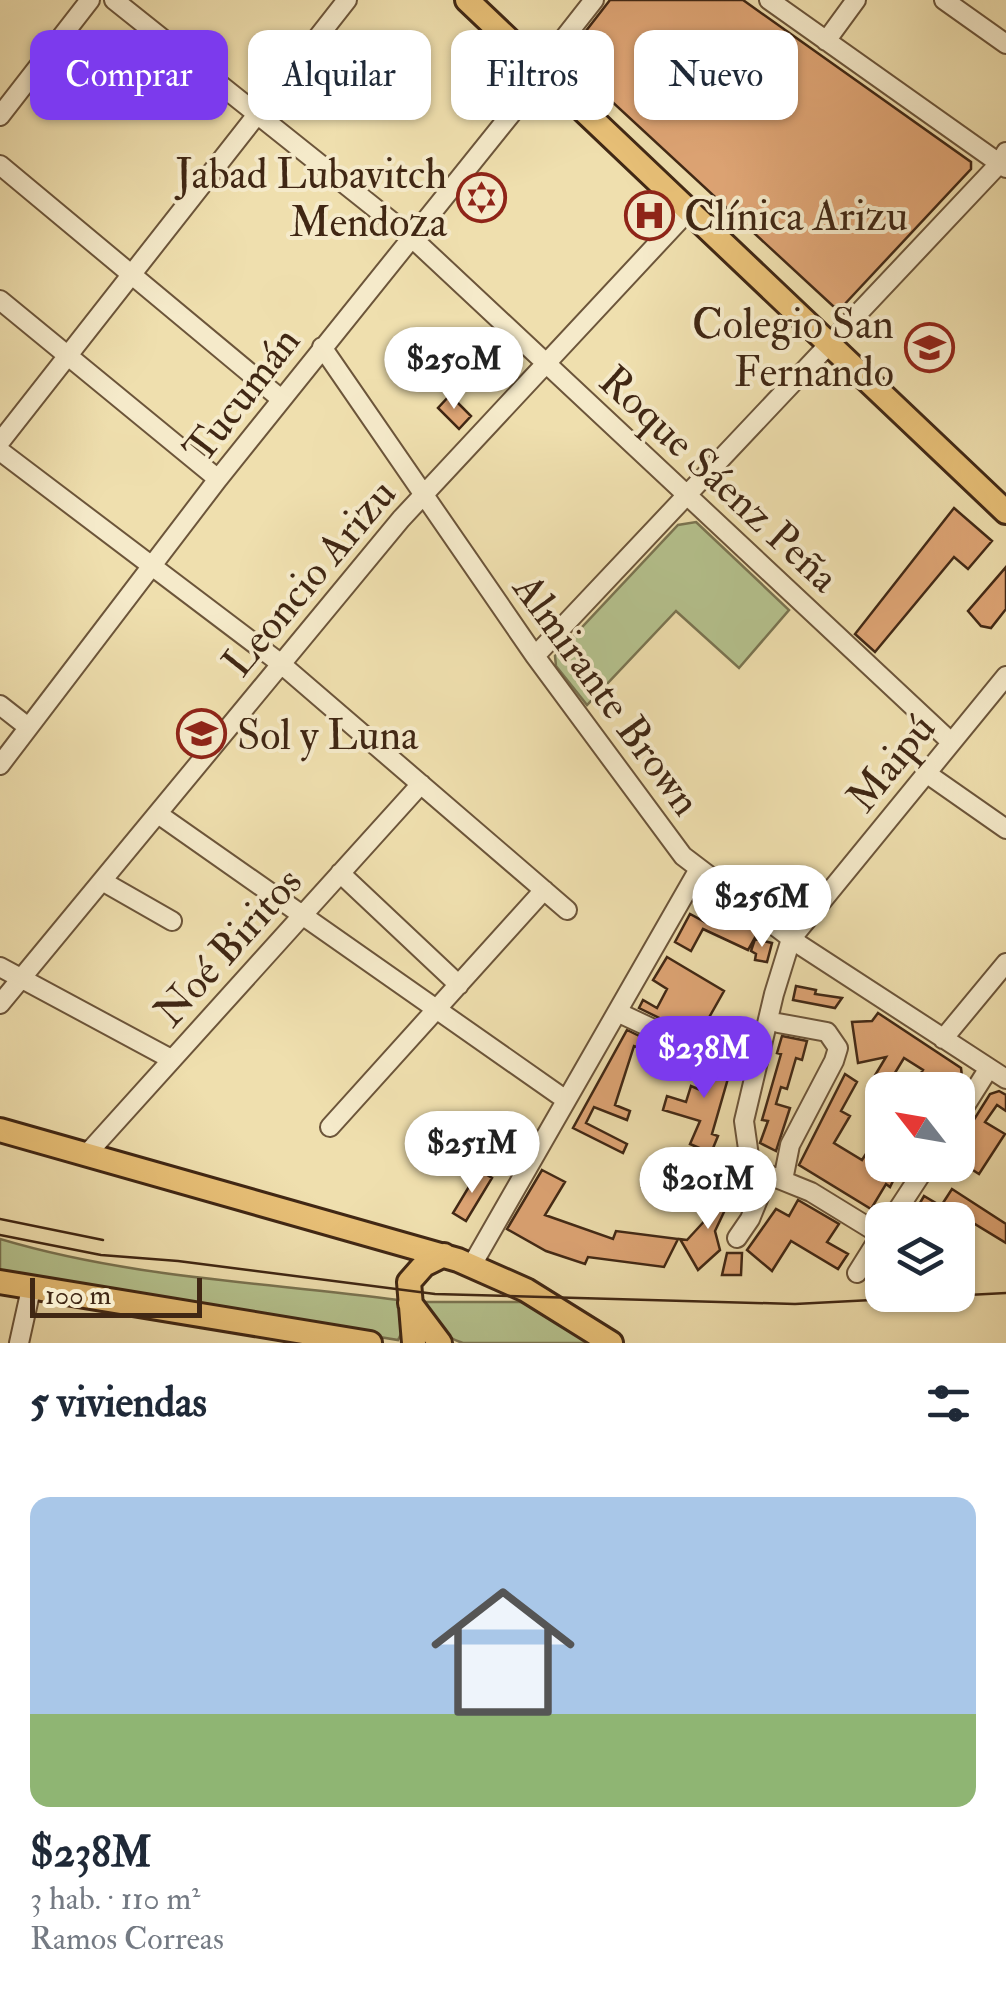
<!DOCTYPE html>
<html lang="es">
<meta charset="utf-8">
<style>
body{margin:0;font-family:"IM FELL Double Pica",serif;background:#f2f2f3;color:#1f2937;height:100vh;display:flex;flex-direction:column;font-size:38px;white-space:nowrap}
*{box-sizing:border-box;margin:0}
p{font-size:32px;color:#747a83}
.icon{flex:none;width:55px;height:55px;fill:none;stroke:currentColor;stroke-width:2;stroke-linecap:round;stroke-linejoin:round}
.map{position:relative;height:1343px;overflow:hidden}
.drawer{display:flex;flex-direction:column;background:#fff;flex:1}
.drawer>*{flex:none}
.hud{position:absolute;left:30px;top:30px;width:948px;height:90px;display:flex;gap:20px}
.needle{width:65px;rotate:301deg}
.buttons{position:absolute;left:865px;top:1072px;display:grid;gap:20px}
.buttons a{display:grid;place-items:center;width:110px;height:110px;border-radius:20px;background:#fff;box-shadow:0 2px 8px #0004;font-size:50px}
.scale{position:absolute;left:30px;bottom:25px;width:172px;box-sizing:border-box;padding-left:10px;border:5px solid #402714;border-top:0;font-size:28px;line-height:35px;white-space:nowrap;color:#402714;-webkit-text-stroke:8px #f5eaca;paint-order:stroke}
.price{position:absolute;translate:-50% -85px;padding:0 22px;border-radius:35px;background:#fff;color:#222;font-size:32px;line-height:65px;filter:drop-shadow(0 2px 5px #0008)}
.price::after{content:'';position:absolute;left:50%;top:60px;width:30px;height:22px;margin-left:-15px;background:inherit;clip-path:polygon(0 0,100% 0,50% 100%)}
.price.active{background:#7c3aed;color:#fff}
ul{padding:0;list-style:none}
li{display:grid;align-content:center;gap:20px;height:530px;padding:0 30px}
li span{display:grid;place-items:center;height:310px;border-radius:20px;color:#555}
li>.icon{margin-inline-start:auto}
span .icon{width:180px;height:180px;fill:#fffc;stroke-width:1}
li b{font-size:42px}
h2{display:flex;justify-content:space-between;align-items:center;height:120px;padding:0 30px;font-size:42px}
.tag{padding:0 35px;border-radius:20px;background:#fff;box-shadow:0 2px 8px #0004;font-size:35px;line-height:90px}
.tag.active{background:#7c3aed;color:#fff}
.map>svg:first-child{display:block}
.green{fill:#b5c28e;stroke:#7a7451;stroke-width:2.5}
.building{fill:#dfa575;stroke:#402714;stroke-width:2.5}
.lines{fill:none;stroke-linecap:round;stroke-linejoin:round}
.minor-casing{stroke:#6c553a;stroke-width:22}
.major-casing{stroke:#402714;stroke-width:28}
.minor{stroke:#f5eaca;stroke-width:18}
.major{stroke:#e8c077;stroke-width:22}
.tram{stroke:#402714;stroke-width:2.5}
.labels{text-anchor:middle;stroke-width:8;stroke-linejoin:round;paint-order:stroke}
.poi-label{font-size:42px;fill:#402714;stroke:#f5eaca;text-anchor:end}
.street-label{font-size:42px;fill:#402714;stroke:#f5eaca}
</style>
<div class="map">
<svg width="1006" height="1343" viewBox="0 0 1006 1343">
<rect width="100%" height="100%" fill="#efdfae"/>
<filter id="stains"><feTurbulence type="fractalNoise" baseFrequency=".002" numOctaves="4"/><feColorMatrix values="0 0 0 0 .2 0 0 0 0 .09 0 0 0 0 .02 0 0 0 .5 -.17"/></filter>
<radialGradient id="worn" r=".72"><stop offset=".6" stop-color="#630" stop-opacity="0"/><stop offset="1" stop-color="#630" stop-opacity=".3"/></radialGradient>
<path class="green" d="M696,522L789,610L739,668L676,611L587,705L556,666L555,656L678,525Z
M0,1239C130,1278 264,1282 398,1300L404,1328L398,1340L0,1275Z
M423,1302H525L594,1343H463C442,1337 431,1320 423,1302Z"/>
<path class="building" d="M610,0H743L971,162V169L842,307L833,306L568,61V54Z
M481,178L501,194L482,217L477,218L464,207L463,200Z
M450,395L471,416L459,429L438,408Z
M954,508L992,541L968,569L954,557L875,652L855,634Z
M1006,567V609L991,628L981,626L968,611Z
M716,902L758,932L748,950L703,929L691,951L675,942L690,914L705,922Z
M755,939L772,943L767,962L755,960L756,954L751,951Z
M667,957L724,991L698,1037L639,1008L643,1000L657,1008L667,989L653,980Z
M796,986L816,990L815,994L842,998L835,1008L793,1000Z
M878,1013L961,1068L962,1076L952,1090H910L923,1070L904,1058L887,1086L874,1077L886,1057L858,1063L852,1022L872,1021Z
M627,1030L668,1050L666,1057L634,1046L615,1105L630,1111L627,1120L594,1107L586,1123L627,1144L623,1153L573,1128Z
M782,1036L807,1041L802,1060L796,1058L787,1089L781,1087L776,1104L790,1108L776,1151L760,1143L768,1121L762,1120L781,1054L777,1053Z
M707,1053L733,1061L712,1134L718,1136L711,1153L690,1144L700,1121L663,1110L667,1096L686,1102L691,1086L698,1089L704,1071L700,1069Z
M845,1074L857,1082L841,1111L850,1116L834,1143L862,1160L871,1146L882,1153V1165H901L890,1187L886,1184L871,1209L799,1165Z
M999,1091L1006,1095V1111L997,1105L985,1122L1005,1134L979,1174L968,1167L960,1179L952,1174L958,1165V1145L990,1094Z
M706,1158L721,1163L713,1186L698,1181Z
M650,1169L674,1179L666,1195L642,1187Z
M479,1170L492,1178L466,1221L453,1213Z
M542,1170L565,1182L545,1215L613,1239L616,1231L678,1239L664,1267L588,1257L585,1264L546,1251L507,1229Z
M715,1187L733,1193L715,1231L720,1250L698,1270L680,1239L687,1240L721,1203L710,1200Z
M952,1189L1006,1224V1243L955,1212L950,1220H910L924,1196L941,1206Z
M798,1200L839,1224L827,1242L848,1254L838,1269L791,1241L772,1271L747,1250L776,1209L789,1216Z
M727,1253H742L741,1275H722Z"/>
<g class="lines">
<defs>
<path id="minor" d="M114,0L410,236L951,742
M769,0L1006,168
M944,0L1006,44
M826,41L856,0
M0,116L90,0
M0,165L281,399
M0,300L218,479
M322,347L535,656L683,856L800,945L1006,1079
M0,442L347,0
M0,451L280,663L567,910
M535,656L999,164L1006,152
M0,705L28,727
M0,765L218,479L528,93L550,56L594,0
M926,773L1006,829
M158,814L566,1100
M340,873L459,985
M102,881L172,921
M0,967L171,1059
M0,1004L401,519L689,210
M617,1012L690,1046
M778,1023L827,1032L838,1048L834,1061L790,1145L783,1180
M943,1039L1006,963
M958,1117L989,1068
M330,1127L544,890
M86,1155L421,784
M891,1220L927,1165
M881,1235L811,1192L754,1169L750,1163L744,1121L774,994L791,939L1006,676
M737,1238L750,1219L768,1175
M472,1265L699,869
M857,1273L882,1233
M19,1343L31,1289"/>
<path id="major" d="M467,0L1006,512
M0,1130L458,1260L526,1290L611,1343
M0,1282L370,1343
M410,1303L440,1343
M414,1343L409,1282L424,1265L444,1255"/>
</defs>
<use href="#minor" class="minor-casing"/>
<use href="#major" class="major-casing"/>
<use href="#minor" class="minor"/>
<use href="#major" class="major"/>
<path class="tram" d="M0,1219L103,1240
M0,1235L101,1255L178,1261L435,1294L795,1304L1006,1293"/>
</g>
<defs>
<symbol id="synagogue-ring" viewBox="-11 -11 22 22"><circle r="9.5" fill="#f5eaca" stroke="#8f2418" stroke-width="1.5"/><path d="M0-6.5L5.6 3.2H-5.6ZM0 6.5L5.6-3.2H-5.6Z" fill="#8f2418"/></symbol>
<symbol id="hospital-ring" viewBox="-11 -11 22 22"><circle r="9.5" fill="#f5eaca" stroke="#8f2418" stroke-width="1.5"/><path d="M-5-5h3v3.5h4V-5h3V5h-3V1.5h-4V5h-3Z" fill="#8f2418"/></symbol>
<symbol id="school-ring" viewBox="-11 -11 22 22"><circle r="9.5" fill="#f5eaca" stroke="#8f2418" stroke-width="1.5"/><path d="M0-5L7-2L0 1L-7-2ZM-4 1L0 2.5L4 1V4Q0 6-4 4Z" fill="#8f2418"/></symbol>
</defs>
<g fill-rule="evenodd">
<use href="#synagogue-ring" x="454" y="170" width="55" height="55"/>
<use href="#hospital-ring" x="622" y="188" width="55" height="55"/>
<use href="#school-ring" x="902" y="320" width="55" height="55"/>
<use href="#school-ring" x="174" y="706" width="55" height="55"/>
</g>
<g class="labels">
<g class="poi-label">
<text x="447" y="188">Jabad Lubavitch<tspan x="447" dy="48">Mendoza</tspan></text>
<text x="684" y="230" text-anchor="start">Clínica Arizu</text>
<text x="894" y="338">Colegio San<tspan x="894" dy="48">Fernando</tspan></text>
<text x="237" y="749" text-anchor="start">Sol y Luna</text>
</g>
<g class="street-label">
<text transform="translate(241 394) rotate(-52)" y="15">Tucumán</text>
<text transform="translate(720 478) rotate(43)" y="15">Roque Sáenz Peña</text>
<text transform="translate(308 577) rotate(-50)" y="15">Leoncio Arizu</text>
<text transform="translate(608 694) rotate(54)" y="15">Almirante Brown</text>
<text transform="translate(890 762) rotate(-51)" y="15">Maipú</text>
<text transform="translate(227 946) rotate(-48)" y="15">Noé Biritos</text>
</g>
</g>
<rect width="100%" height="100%" filter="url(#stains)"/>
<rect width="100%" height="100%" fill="url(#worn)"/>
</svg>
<div class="buttons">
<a><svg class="needle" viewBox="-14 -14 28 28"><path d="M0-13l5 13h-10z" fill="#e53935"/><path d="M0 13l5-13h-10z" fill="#747a83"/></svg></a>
<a><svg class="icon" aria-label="layers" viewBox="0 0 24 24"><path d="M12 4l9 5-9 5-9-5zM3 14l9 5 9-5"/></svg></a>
</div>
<div class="scale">100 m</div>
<b class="price" style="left:454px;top:412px">$250M</b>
<b class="price" style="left:762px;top:950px">$256M</b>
<b class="price active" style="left:704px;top:1101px">$238M</b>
<b class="price" style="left:472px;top:1196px">$251M</b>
<b class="price" style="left:708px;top:1232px">$201M</b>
<div class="hud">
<a class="tag active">Comprar</a>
<a class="tag">Alquilar</a>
<a class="tag">Filtros</a>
<a class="tag">Nuevo</a>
</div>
</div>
<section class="drawer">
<h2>5 viviendas<svg class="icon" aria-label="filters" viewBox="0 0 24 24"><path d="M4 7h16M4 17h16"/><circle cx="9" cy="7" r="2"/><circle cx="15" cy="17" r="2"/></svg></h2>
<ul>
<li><span style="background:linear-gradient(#a9c7e8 70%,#8fb573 0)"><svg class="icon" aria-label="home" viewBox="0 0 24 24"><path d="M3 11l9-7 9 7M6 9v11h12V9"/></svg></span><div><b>$238M</b><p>3 hab. · 110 m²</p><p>Ramos Correas</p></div></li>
</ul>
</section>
